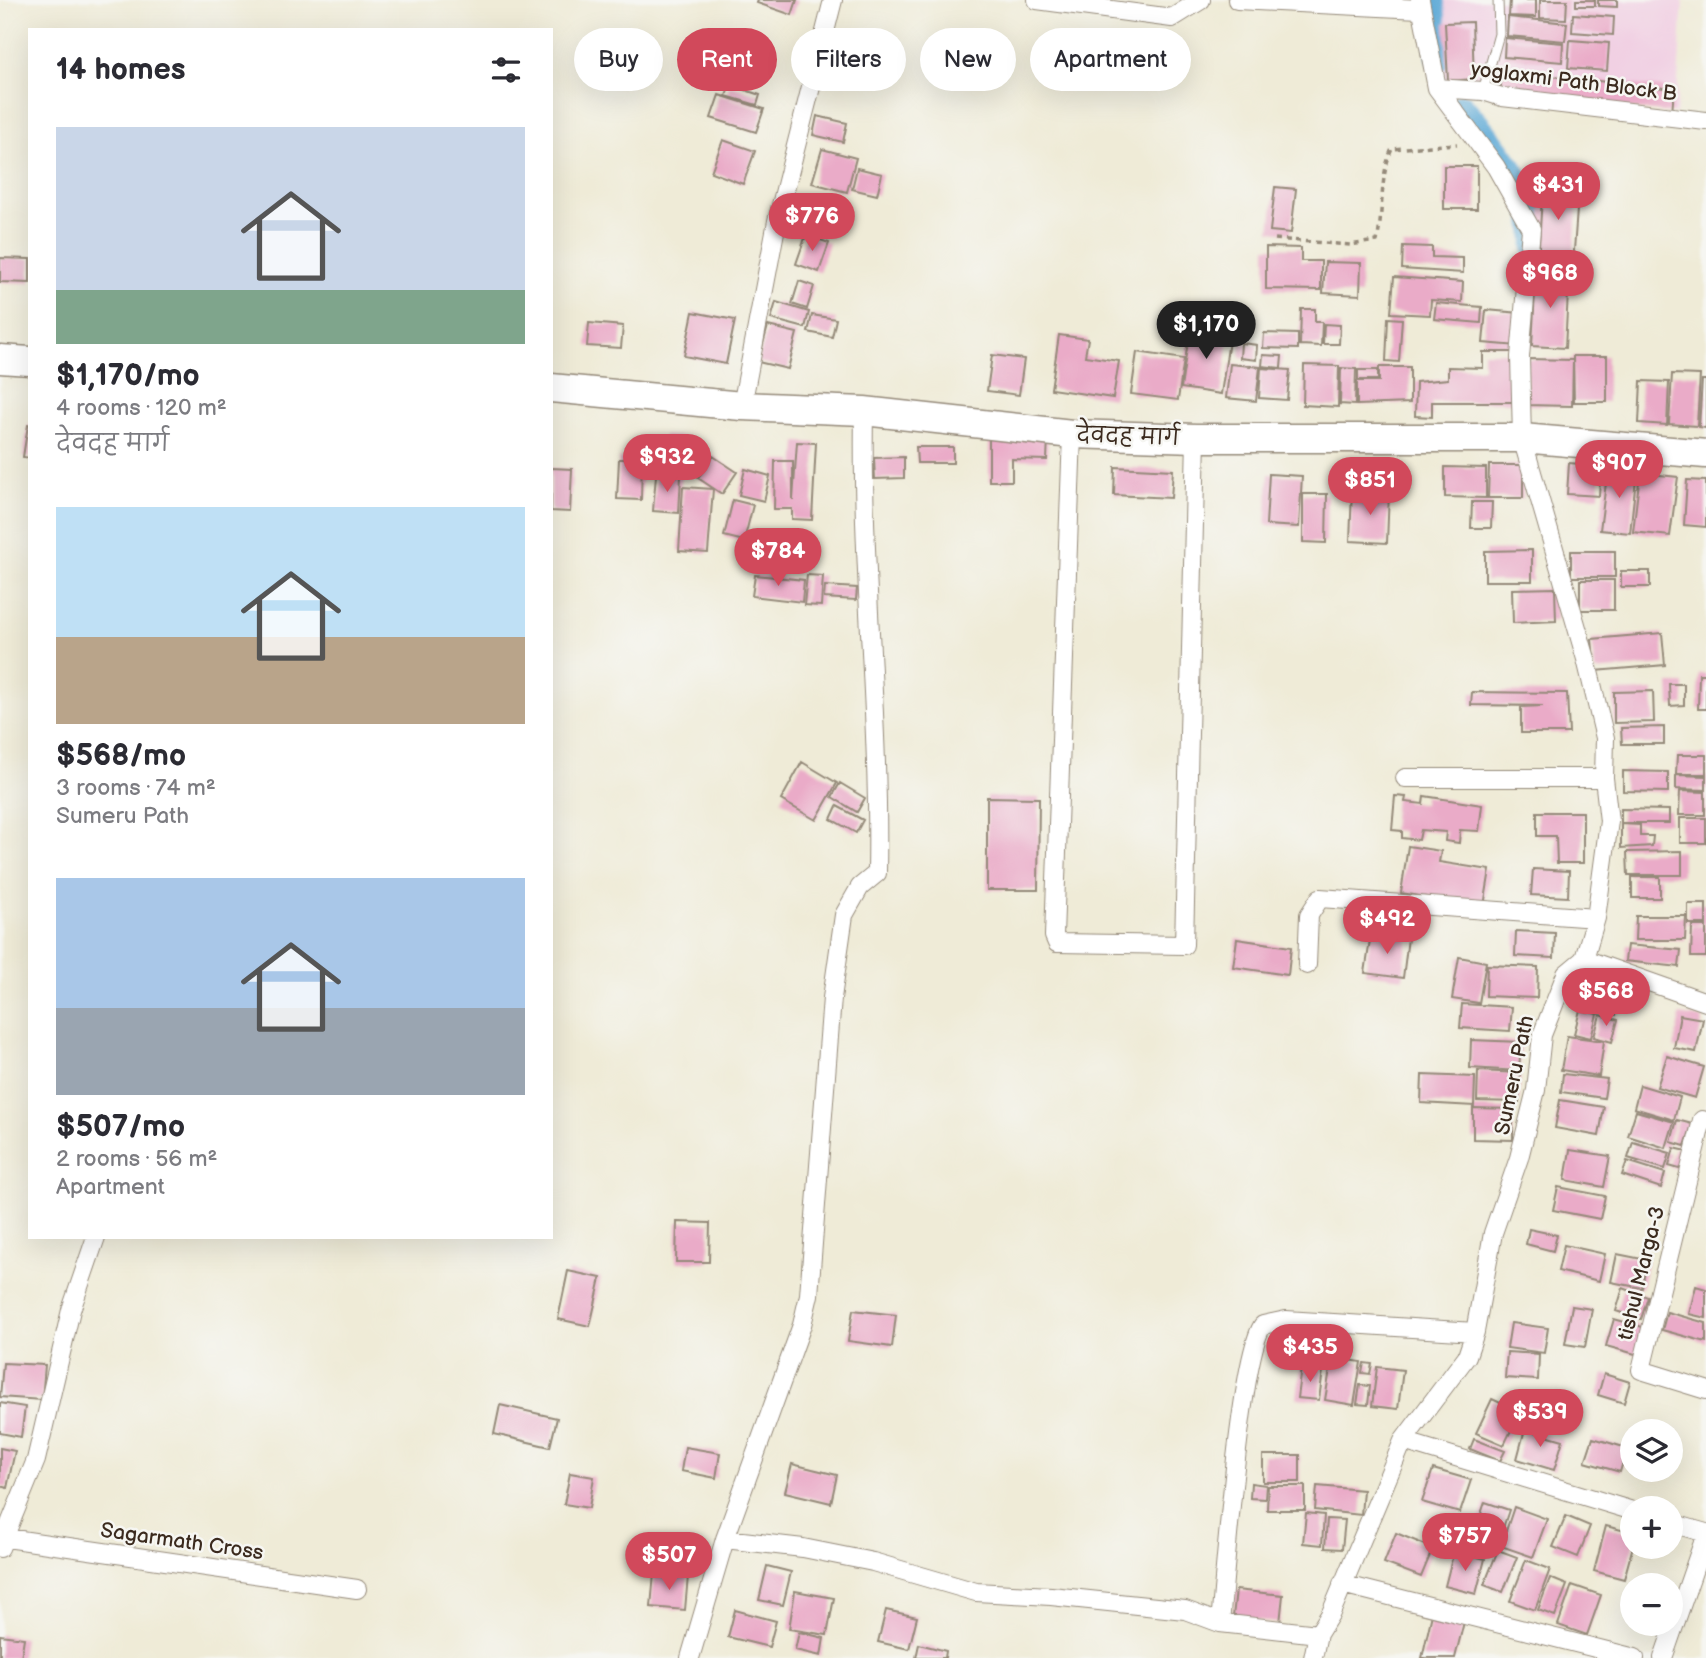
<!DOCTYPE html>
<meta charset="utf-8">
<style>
body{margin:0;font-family:"Balsamiq Sans","Playpen Sans Deva",sans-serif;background:#f7f7f7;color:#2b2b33;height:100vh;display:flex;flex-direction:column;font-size:26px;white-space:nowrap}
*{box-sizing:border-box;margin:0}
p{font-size:23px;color:#7c7c81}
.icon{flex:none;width:38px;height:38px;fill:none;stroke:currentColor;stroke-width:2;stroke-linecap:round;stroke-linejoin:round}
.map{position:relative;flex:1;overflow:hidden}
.panel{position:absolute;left:28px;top:28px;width:525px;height:1211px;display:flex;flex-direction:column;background:#fff;border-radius:0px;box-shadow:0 7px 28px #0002}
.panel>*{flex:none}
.hud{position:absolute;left:574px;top:28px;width:665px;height:63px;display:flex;gap:14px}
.buttons{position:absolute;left:1620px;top:1419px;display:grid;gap:14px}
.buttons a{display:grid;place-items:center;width:63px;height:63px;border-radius:50%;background:#fff;box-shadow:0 7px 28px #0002;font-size:35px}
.price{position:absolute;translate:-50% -60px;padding:0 16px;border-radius:24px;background:#d1495b;color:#fff;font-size:23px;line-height:46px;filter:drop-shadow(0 2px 4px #0008)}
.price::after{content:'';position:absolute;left:50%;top:42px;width:21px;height:16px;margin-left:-10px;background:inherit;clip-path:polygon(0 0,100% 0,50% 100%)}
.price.current{background:#222;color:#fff}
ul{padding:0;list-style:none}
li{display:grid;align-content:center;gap:14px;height:371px;padding:0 28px}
li span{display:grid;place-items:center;height:217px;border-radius:0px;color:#555}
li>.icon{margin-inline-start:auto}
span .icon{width:126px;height:126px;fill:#fffc;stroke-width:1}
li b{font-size:30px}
h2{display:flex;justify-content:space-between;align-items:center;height:84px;padding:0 28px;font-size:30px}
.tag{padding:0 24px;border-radius:32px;background:#fff;box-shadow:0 7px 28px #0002;font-size:24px;line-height:63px}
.tag.current{background:#d1495b;color:#fff}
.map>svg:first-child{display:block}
.built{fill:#f1d0e3}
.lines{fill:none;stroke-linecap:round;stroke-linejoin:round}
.canal{stroke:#5faad7;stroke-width:23}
.building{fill:#eaabc8}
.lane-casing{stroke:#958a7a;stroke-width:11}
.street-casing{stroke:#958a7a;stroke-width:20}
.primary-casing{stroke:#958a7a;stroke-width:31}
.path{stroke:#958a7a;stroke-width:3.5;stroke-dasharray:5 5;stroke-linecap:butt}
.lane{stroke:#fff;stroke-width:9}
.street{stroke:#fff;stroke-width:18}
.primary{stroke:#fff;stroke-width:28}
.labels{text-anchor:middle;stroke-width:5;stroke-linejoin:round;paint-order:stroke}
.street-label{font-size:21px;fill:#3b2a1e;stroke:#f6f6f2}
</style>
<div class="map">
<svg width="1706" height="1658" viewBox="0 0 1706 1658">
<rect width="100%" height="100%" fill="#f6f6f2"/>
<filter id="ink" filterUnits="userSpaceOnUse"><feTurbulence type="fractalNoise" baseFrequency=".0143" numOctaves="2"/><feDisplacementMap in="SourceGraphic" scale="14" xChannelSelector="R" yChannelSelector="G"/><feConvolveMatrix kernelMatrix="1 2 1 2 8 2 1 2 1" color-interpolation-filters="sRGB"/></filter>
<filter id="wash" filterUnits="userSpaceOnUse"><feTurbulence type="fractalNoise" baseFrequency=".00686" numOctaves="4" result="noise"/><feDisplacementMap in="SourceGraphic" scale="28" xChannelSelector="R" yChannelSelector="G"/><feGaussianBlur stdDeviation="1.57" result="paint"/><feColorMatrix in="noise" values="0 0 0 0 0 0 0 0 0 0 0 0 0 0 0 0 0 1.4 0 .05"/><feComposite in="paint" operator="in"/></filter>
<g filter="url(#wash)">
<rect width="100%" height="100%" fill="#efebd7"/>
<path class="built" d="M1432,0H1683L1676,114L1437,79Z"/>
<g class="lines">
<path class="canal" d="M1433,0L1438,60
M1462,105C1497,144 1538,191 1534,247"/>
</g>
<g id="blocks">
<path class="building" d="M758,0H797L792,15L757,3Z
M1510,0H1536V17L1509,16Z
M1540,0H1567L1566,19L1540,18Z
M1576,0H1595V6H1576Z
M1598,0H1617V7L1598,6Z
M1573,14L1614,17L1613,35L1572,32Z
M1508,17L1567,23L1565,41L1507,36Z
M1472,22L1474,79L1448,81L1445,23Z
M1505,38L1563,43L1562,62L1504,57Z
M1570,40L1609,43L1607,71L1568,68Z
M1502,71L1674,89L1672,113L1500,95Z
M730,85L760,95L757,105L726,96Z
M719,95L764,109L756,132L711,118Z
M817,116L847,123L843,142L813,135Z
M723,140L755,151L743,184L711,172Z
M822,149L856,158L847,192L812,183Z
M1444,166H1477V209H1444Z
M857,168L882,174L877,195L852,189Z
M1543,180L1579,182L1573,264L1538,262Z
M1275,187L1296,189L1291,233L1270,231Z
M806,235L829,243L819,272L796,264Z
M1403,246L1432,247V257L1463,258V273L1402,269Z
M1266,247L1301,248V261H1321V290L1266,289Z
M0,258L30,259V283L0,282Z
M1325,262L1361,263L1360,295L1323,293Z
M1536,272L1569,274L1565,348L1532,346Z
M1394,277L1463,282L1462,302L1431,300L1430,315L1391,313Z
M799,281L814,286L807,309L792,304Z
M776,302L809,312L805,328L771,319Z
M1436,303L1482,307L1481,323L1434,319Z
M1301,309H1315V322H1322L1321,346L1300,345Z
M1486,310L1520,313L1518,346L1483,343Z
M693,312L735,320L726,364L684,356Z
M812,315L836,319L832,337L808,332Z
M1388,318L1402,319L1399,362L1386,361Z
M589,323L623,326L621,348L587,346Z
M1324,324L1340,325L1339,344H1323Z
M768,326L797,333L788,369L758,362Z
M1190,328L1230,334L1221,394L1181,388Z
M1264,333L1298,334V349L1263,348Z
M1059,335L1088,339L1085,356L1119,361L1113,398L1051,389Z
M1241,343L1257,345L1256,360L1240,358Z
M1137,352L1184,359L1178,400L1131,394Z
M1483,352H1514V402H1432V417L1415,416L1416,382L1448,379V367L1483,368Z
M992,355L1024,359L1019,395L987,391Z
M1263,355L1282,356L1281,368L1262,366Z
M1573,356H1607V402H1574Z
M1527,359L1573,360L1572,406L1526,405Z
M1230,364L1260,367L1256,401L1226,398Z
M1304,365L1339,366L1338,407L1303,405Z
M1379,367H1410V403L1357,405V381H1379Z
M1261,368L1290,370L1287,400L1259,398Z
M1341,368L1356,369L1355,405L1340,404Z
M1358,370H1378V380H1358Z
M1672,374L1700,375L1697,426L1669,424Z
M1702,380H1706V428L1699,427Z
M1641,381L1669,382L1667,425L1639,423Z
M28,425H30V458L23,457Z
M663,436L684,437L683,463L662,462Z
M989,436H1048L1047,460L1012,459V481H989Z
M797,442L816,443L812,520L792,519V509H774L775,461H793V500Z
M916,447H953V463H917Z
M713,456L737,472L722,494L698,478Z
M904,457V478L875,479L874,458Z
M619,459H642L641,500L617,499Z
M1569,463L1601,466L1599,496L1567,494Z
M1489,465H1523V498H1488Z
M1115,467L1173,470L1171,498L1114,495Z
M1445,467L1486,468V498L1445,497Z
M1608,467L1637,470L1630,533L1600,530Z
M551,468L572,469L570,512L551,511Z
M745,469L770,476L764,501L739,495Z
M1640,473L1678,477L1670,536L1633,532Z
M1269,474L1302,476L1299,527L1266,525Z
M656,475L681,476L679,513L653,511Z
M1687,480L1706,481V527L1684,525Z
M683,487L713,489L708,553L679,551Z
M1352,491L1389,492L1387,543L1350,541Z
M1303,494H1327L1326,543L1303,542Z
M733,500L753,505L744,541L724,536Z
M1472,502H1492L1491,528H1471Z
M1532,550V581H1485V551Z
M1571,551H1615V577H1571Z
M1621,571H1650V587H1621Z
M755,575L804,580L802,602L752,596Z
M807,575L823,576L821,606L804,605Z
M1580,580H1614V610H1580Z
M825,586L857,588L856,600L824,598Z
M1555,588L1556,621L1513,623L1512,589Z
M1662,633L1665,665L1595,671L1592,639Z
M1699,674H1706V709H1698Z
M1669,684H1684V705L1670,706Z
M1653,691L1654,722L1614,723V692Z
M1472,692L1567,693L1569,733H1521V707L1543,706L1471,705Z
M1664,727V744H1622L1621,728Z
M1677,755H1706V774H1676Z
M802,762L837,783L816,820L781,800Z
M1623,771L1668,772V792L1623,791Z
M1676,775L1706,776V790L1676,789Z
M840,783L865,798L857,812L832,797Z
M1680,791L1705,792V815H1679Z
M1395,796L1406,797L1405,802L1423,804L1424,796L1482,805L1479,831L1460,830L1459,843L1445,841L1446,832L1421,830L1419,840L1402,838V831L1392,830Z
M987,797L1039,798L1038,890H987Z
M837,806L863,820L856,833L831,819Z
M1621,809L1669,810V823H1621Z
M1537,812H1583V863H1557L1556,836H1537Z
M1680,818H1706V843H1680Z
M1621,824L1640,825V836H1653L1652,846L1621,848Z
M1408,846L1441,851L1439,862L1490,870L1484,906L1401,893Z
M1682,851V875H1628L1627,852Z
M1533,869L1569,871L1568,897L1531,895Z
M1632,877H1660V898H1632Z
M1688,904H1706V924H1688Z
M1636,916H1686L1685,940H1635Z
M1692,926H1706V957H1691Z
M1516,931L1555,933L1554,958L1515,956Z
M1371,933L1408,938L1403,978L1365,973Z
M1237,939L1291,947L1288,975L1233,967Z
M1627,945L1681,950L1679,967L1625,961Z
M1459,957L1486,962L1479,1003L1452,999Z
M1487,965L1538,967L1537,998L1486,996Z
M1591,978L1622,985L1616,1015L1584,1008Z
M1462,1004L1512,1007L1510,1031L1460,1028Z
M1580,1010L1597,1014L1591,1038L1574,1034Z
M1600,1015L1618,1020L1612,1042L1594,1037Z
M1680,1015L1703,1019L1696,1052L1674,1048Z
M1567,1036L1604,1041L1599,1076L1561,1070Z
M1471,1040L1521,1042L1519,1071L1470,1068Z
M1667,1056L1704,1067L1695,1098L1657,1087Z
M1478,1071L1520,1073L1519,1102L1477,1101Z
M1563,1074L1607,1079L1604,1098L1561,1092Z
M1422,1075L1475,1077L1474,1106L1421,1103Z
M1640,1085L1680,1097L1674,1120L1634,1108Z
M1560,1100L1604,1107L1599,1136L1555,1128Z
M1473,1108L1513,1109V1140L1473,1139Z
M1636,1111L1674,1122L1666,1148L1628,1136Z
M1677,1120L1692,1124L1685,1146L1671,1142Z
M1633,1142L1670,1153L1665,1169L1628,1158Z
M1674,1148L1687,1151L1683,1170L1669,1166Z
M1570,1150L1610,1156L1604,1187L1565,1180Z
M1627,1161L1665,1173L1661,1188L1622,1175Z
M1558,1187L1605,1196L1600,1219L1553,1210Z
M677,1222L710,1223L709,1262H676Z
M1529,1229L1557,1235L1553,1251L1526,1244Z
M1564,1245L1605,1254L1599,1281L1558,1271Z
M1617,1254L1647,1260L1642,1288L1611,1282Z
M568,1271L601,1278L590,1326L558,1319Z
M1696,1286L1706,1289V1318L1689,1314Z
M1623,1288L1648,1297L1641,1319L1616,1311Z
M1572,1306L1592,1309L1585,1347L1565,1344Z
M853,1310L896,1315L892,1347L848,1341Z
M1667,1312L1706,1323V1342L1662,1330Z
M1614,1319L1646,1328L1639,1355L1606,1346Z
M1511,1323L1548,1328L1544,1353L1507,1348Z
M1507,1352L1539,1354L1538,1380L1505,1378Z
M1332,1357L1361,1362L1354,1405L1325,1400Z
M3,1363L45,1365L42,1400L0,1397Z
M1364,1363L1372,1364L1370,1374L1362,1373Z
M1301,1367L1323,1370L1319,1400L1297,1398Z
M1377,1367L1403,1370L1398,1409L1372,1406Z
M1604,1374L1630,1382L1624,1403L1598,1395Z
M1360,1385L1370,1386L1368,1405L1357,1404Z
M1492,1399L1520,1412L1504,1445L1476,1433Z
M0,1403L25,1407L21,1437L0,1433Z
M500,1405L557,1418L550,1447L494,1434Z
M1540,1407L1554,1411L1548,1432L1535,1429Z
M1525,1429L1563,1440L1554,1470L1517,1459Z
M1593,1438L1627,1448L1620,1472L1585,1462Z
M1474,1439L1505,1451L1500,1461L1470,1449Z
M685,1447L720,1453L716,1478L681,1471Z
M0,1448L15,1451L7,1488L0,1486Z
M1263,1455H1300V1482H1263Z
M792,1464L837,1475L831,1503L785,1492Z
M1433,1469L1471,1480L1460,1513L1422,1502Z
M570,1473L594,1477L589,1508L564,1504Z
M1251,1483L1266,1485L1265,1499L1250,1498Z
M1268,1486H1305V1510H1267Z
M1317,1486L1363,1490L1361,1515L1315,1510Z
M1485,1502L1509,1510L1498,1543L1474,1535Z
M1514,1507L1547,1519L1533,1557L1501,1546Z
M1306,1513L1324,1515L1322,1545L1303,1543Z
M1566,1516L1590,1526L1578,1557L1553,1547Z
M1327,1519L1345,1520L1342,1549L1325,1548Z
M1606,1526L1633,1533V1546L1624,1579L1594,1571Z
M1396,1533L1433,1548L1421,1577L1384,1563Z
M1498,1550L1517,1557L1503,1592L1484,1585Z
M1454,1551L1485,1559L1476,1594L1445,1586Z
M1526,1560L1550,1569L1535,1610L1510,1601Z
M767,1566L791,1572L783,1605L759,1600Z
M654,1573L688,1576L685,1610L651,1607Z
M1550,1578L1567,1585L1555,1616L1538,1610Z
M1572,1585L1601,1595L1587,1635L1558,1625Z
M1236,1590L1283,1595L1280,1623L1233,1617Z
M795,1591L834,1598L827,1635L789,1629Z
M735,1610L776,1621L769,1647L728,1637Z
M886,1610L917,1617L909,1649L878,1642Z
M1432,1614L1464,1622L1455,1658H1422Z
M799,1632L824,1638L821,1656L795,1650Z
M0,1635L24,1638L21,1658H0Z
M919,1644L946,1651L945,1658H916Z"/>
</g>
</g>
<g filter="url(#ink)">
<use href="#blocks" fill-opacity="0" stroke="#958a7a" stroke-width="2"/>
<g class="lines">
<defs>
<path id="lane" d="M1483,91L1499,34L1498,0"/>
<path id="street" d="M1037,0L1172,18L1201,0
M1237,0L1420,9
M1437,88L1483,91L1502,97L1706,121
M742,406L777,221L833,0
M1072,434L1054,936L1057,943L1184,945L1196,438
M1405,778H1604
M1584,959L1706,1002
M1307,965L1309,915L1320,898L1596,918
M1706,1121L1702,1120L1641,1370L1706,1390
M1403,1441L1633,1511
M1671,1523L1706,1533
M0,1537L357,1589
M725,1539L803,1548L873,1562L976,1592L1051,1596L1185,1610L1220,1623L1318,1634
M0,1548L36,1460L71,1310L96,1237
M1342,1584L1635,1658
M1220,1623C1225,1574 1241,1353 1263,1325L1286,1320L1475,1332
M690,1658L725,1539L802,1325L809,1295L832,998L844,915L860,887L877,873C880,719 861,565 864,411
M1313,1658L1318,1634L1331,1613L1403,1441L1467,1356L1475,1332L1493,1233L1519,1158L1536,1090L1542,1035L1566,974L1584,959L1596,918L1609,821L1604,778L1605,738L1586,659L1522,438L1520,357L1531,229L1496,167L1437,88L1420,0
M1663,1658L1706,1534"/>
<path id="primary" d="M0,359L30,361
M551,388L742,406L864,411L1072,434L1196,438H1522L1706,454"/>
</defs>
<use href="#lane" class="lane-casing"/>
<use href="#street" class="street-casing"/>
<use href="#primary" class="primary-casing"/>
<path class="path" d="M1275,239L1350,245L1377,241C1384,211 1379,177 1392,149L1457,144"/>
<use href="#lane" class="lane"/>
<use href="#street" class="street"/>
<use href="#primary" class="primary"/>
</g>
</g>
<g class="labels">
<g class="street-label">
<text transform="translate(1574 81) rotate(7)" y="7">yoglaxmi Path Block B</text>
<text transform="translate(1128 436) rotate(2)" y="7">देवदह मार्ग</text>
<text transform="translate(1514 1075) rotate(-78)" y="7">Sumeru Path</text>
<text transform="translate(1641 1273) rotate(-76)" y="7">tishul Marga-3</text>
<text transform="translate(182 1541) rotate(8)" y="7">Sagarmath Cross</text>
</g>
</g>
</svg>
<div class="buttons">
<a><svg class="icon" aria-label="layers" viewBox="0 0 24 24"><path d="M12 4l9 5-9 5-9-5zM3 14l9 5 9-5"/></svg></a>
<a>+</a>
<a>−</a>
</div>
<b class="price" style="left:1558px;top:222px">$431</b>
<b class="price" style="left:812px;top:253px">$776</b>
<b class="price" style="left:1550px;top:310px">$968</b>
<b class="price current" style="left:1206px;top:361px">$1,170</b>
<b class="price" style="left:667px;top:494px">$932</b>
<b class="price" style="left:1619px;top:500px">$907</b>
<b class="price" style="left:1370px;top:517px">$851</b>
<b class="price" style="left:778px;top:588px">$784</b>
<b class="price" style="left:1387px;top:956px">$492</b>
<b class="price" style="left:1606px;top:1028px">$568</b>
<b class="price" style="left:1310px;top:1384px">$435</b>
<b class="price" style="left:1540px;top:1449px">$539</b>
<b class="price" style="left:1465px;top:1573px">$757</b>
<b class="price" style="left:669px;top:1592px">$507</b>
<div class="hud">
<a class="tag">Buy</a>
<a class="tag current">Rent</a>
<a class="tag">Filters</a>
<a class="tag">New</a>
<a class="tag">Apartment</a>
</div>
<section class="panel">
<h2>14 homes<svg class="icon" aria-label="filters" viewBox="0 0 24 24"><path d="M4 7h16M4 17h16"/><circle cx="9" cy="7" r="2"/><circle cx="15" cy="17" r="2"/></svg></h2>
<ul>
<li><span style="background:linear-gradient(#c9d6e8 75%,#7fa58c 0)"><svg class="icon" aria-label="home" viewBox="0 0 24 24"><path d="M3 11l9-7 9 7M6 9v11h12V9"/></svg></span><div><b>$1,170/mo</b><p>4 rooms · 120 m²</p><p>देवदह मार्ग</p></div></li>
<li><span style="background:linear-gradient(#bfe0f5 60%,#b9a48a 0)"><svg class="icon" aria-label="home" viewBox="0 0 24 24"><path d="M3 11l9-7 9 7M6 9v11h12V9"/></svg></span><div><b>$568/mo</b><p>3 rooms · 74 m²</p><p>Sumeru Path</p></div></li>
<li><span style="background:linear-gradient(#a9c7e8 60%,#9aa5b1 0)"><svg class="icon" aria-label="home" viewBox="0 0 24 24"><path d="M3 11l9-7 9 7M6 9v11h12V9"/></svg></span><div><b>$507/mo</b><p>2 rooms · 56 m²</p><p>Apartment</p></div></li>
</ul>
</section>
</div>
